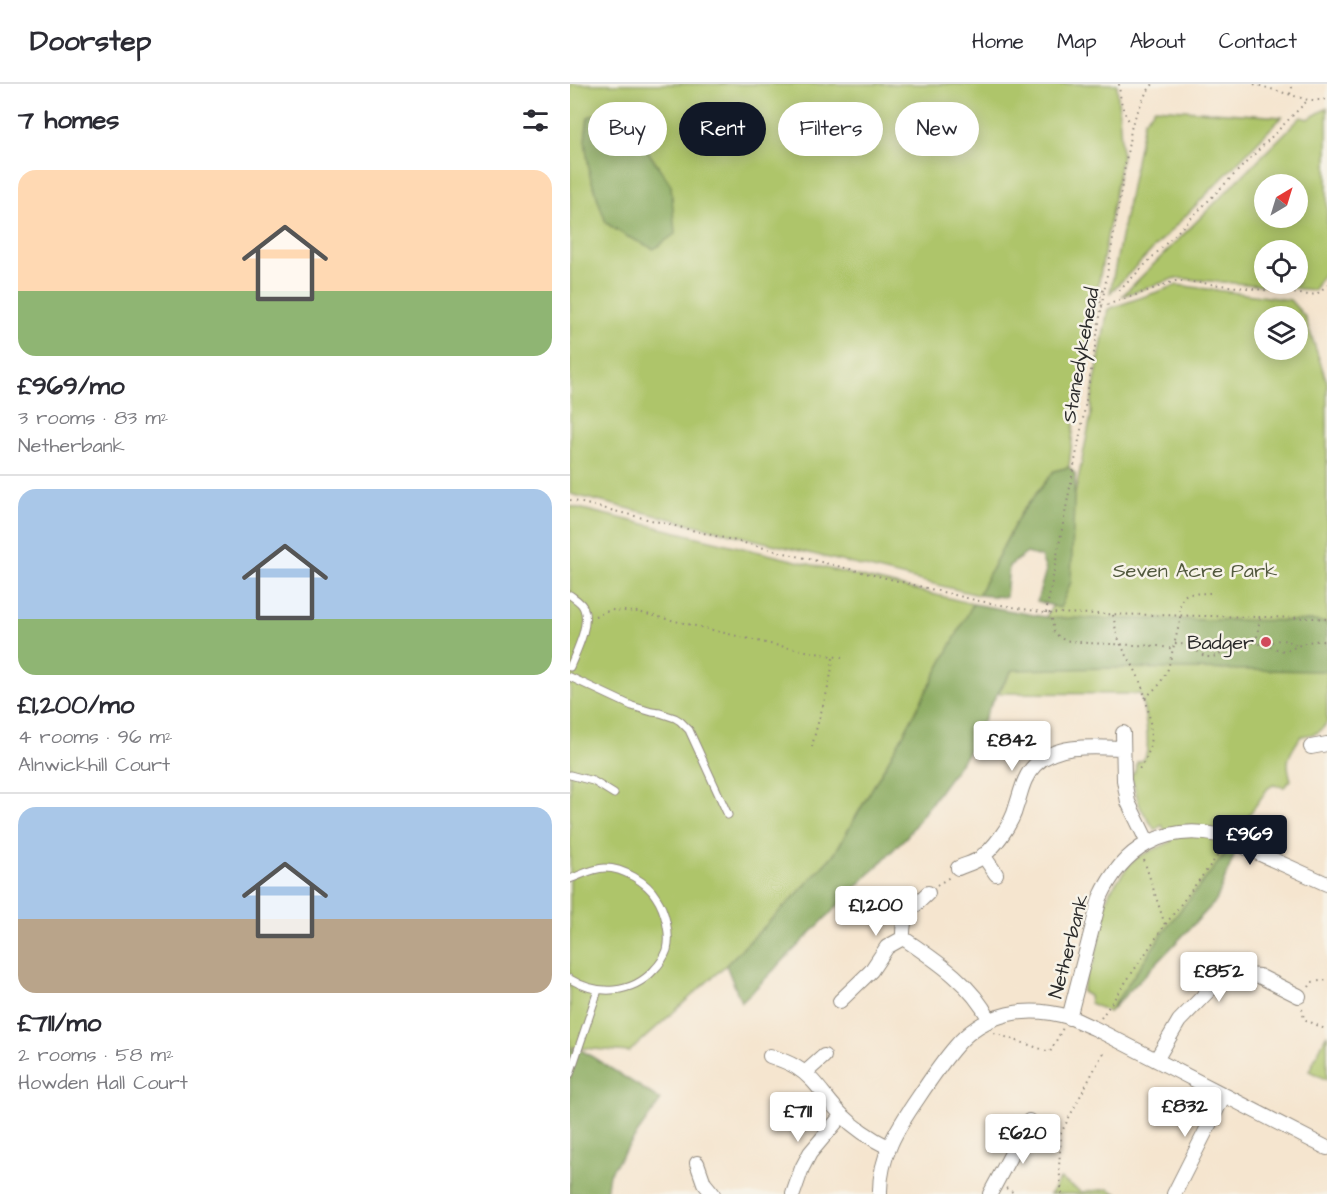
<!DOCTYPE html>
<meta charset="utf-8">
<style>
body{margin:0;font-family:"Architects Daughter",sans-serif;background:#f2f2f3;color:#2b2b33;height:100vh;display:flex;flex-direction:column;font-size:22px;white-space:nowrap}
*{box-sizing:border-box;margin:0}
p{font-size:20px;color:#7c7c81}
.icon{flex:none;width:33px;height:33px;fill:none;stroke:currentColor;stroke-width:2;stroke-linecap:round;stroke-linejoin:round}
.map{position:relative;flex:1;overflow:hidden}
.details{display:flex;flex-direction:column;background:#fff;width:570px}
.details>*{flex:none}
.top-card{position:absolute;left:18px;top:18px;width:570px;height:54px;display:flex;gap:12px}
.needle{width:39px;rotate:38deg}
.tools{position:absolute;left:684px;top:90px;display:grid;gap:12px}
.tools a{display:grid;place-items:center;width:54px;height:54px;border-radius:50%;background:#fff;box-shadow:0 3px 15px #0003;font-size:30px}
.price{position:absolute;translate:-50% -51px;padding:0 14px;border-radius:6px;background:#fff;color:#222;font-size:20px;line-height:39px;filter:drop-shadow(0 2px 3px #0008)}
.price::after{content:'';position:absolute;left:50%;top:36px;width:18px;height:14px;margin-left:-9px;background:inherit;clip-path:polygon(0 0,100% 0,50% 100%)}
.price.selected{background:#111827;color:#fff}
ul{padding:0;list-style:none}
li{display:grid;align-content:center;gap:12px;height:318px;padding:0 18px}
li+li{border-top:2px solid #e1e1e2}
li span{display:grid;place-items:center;height:186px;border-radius:18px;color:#555}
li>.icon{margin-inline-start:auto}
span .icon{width:108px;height:108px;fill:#fffc;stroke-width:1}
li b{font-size:26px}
h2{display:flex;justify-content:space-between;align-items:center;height:72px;padding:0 18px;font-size:26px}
.chip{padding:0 21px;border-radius:27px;background:#fff;box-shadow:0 3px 15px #0003;font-size:21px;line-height:54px}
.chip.selected{background:#111827;color:#fff}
header{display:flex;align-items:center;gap:36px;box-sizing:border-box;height:84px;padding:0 30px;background:#fff;border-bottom:2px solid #e1e1e2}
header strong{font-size:28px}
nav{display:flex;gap:33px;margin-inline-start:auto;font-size:21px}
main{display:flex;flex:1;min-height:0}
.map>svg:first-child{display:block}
.green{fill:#aec56a;stroke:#6c784a;stroke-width:1.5;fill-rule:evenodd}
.forest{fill:#8aaa5e;stroke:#5a6a44;stroke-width:1.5}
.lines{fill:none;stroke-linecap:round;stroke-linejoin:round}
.service-casing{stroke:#90887d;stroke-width:9}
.minor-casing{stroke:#90887d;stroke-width:16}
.path{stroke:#90887d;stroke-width:2;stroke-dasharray:1.5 4.5;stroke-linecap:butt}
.service{stroke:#fff;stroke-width:7}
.minor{stroke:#fff;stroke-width:14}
.poi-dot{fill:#d1495b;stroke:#f7f3e8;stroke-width:2}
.labels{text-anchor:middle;stroke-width:5;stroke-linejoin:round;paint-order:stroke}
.street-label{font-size:20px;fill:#2b2b2b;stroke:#f7f3e8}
.park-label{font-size:20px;fill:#52593e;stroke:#f7f3e8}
.poi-label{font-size:20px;fill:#2b2b2b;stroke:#f7f3e8;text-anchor:end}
</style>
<header>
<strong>Doorstep</strong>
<nav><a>Home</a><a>Map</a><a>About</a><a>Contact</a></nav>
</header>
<main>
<section class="details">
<h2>7 homes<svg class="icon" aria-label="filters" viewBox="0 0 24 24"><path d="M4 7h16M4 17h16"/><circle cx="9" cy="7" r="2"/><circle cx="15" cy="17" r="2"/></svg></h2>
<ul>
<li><span style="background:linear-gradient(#ffd9b3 65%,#8fb573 0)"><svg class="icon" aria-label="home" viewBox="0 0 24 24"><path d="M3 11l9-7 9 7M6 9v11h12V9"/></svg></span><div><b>£969/mo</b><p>3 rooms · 83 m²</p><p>Netherbank</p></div></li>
<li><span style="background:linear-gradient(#a9c7e8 70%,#8fb573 0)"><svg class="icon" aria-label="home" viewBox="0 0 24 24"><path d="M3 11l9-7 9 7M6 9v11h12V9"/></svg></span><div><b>£1,200/mo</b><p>4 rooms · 96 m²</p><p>Alnwickhill Court</p></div></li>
<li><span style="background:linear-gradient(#a9c7e8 60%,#b9a48a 0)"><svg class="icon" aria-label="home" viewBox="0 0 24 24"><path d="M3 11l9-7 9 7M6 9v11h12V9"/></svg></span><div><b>£711/mo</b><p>2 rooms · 58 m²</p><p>Howden Hall Court</p></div></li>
</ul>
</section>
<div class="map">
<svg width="757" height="1110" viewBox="0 0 757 1110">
<rect width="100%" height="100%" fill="#f7f3e8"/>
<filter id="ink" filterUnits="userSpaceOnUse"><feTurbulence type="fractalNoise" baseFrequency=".0167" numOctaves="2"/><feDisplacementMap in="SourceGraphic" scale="12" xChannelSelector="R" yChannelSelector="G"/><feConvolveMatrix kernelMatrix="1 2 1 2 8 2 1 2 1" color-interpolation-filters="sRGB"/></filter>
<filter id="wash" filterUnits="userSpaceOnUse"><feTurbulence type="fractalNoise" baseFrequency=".008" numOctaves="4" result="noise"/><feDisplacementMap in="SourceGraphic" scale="24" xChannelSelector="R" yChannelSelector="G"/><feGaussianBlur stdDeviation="1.35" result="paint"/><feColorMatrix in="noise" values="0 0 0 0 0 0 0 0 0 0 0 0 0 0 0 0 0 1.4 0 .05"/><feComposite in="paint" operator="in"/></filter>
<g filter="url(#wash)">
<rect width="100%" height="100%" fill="#f5e5cf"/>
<path class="green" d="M0,0H547L552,71L505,329L499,383L484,387L450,430L408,511L0,410Z
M585,24L712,33L540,209L574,37Z
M757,24V184L744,206L606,194L552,212L731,33L738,35ZM694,100H728V134H694ZM694,166H728V200H694Z
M607,201L720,216L735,233L757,298V638C750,650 745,650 731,652C720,670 714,674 721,696L714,703L703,701L698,704L679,731L646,817L539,928L520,919L519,912L512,908L517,888L523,881L529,855L526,843L540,807L559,781L568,773L601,758L592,741L585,746L570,723L561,692L565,687L567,678C571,677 573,677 575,673C581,661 574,623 570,610L428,609L482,523L521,332V319L538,225ZM694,232H728V266H694Z
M0,422L403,520L332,653L265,769L227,810L156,881L59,968L0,963Z
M757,950V996L739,987Z
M490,1095L511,1108L538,1105L548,1110H480Z"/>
<path class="forest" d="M46,23L60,39L70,56L101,101L105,150L84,165L56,152L36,139L20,92L15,56L18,33Z
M499,383L505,390L501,498L490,524L467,517L476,486L471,473L457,469L439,482L436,513L408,511L450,431L484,387Z
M403,520L481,534L744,537L757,539V587L542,584L442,586L421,620L399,667L337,752L184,906L171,918L156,881L227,810L265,769L332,653Z
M659,765L665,769L646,817L539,928L597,843Z
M0,965L13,967L91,1016L39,1090L36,1110H0Z"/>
</g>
<g filter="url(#ink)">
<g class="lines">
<defs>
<path id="service" d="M0,511C5,515 12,518 14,525C20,541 6,568 0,583
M0,593L62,622L82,628L90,629L105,634L110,637L119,646L158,731
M0,691L23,697L44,710
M0,795C11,791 23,784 35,784C53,784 77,798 86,813C95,826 101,851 97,866C94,874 90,880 84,886C62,910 28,912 0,895
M0,990L28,906"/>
<path id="minor" d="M553,649L554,696L558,718L578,759
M741,663L757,660
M413,771L426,790
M388,784C394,781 403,779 409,775C423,766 442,740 446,723C451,709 453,693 465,681C487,659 524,663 553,664
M333,854C365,876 401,899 419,935
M270,917L301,887L317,863L333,854C332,829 341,826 358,809
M499,934L530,814C553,764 593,740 648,751L757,800
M200,972C209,975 218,978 226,983C246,995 256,1016 272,1031C285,1044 302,1055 318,1063
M586,976L609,937L648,897L657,893L667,890L689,892L729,912
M235,989L254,972
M127,1079L134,1099L143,1110
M223,1110L232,1084L240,1069L272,1031
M310,1110C309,1073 328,1043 348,1014C360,996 372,978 386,962C415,928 457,921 499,933C507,936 516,941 524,944L757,1064
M420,1110L459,1037
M604,1110L654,1011"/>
</defs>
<use href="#service" class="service-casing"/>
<use href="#minor" class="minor-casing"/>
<path class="path" d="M549,0C550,14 552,29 561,39
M684,0L738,16H753L757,14
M720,10L723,0
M533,206L530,213L531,223L605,197H614L739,211L747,210L757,201
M549,207L738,16
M0,416L409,517L476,529L744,534L757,535
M476,529L513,335L562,40L576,9L583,0
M481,529L484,549L494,556L517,559L588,562L604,565
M543,531C545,538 545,546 548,553C551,564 558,572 563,582C575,603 587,649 577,672C575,678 570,683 567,688
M25,532L41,526L68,528L200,560L272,574
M605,559C612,560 617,561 623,564C629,568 632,572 639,573C652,573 658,563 670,560C686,555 701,565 716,567C731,561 740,554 757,558
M686,559L690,533
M696,561C707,555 716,554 726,561
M575,614L589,601L598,585L610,537V520L614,512L617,510L640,509
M242,663C248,633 261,604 263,573
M574,776L595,841
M367,801L380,793
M739,903L742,898L757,896
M732,925L734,935L757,946
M531,934L595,841L652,766
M424,949L480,968L493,944
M436,1104L446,1110
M492,1110L489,1084L491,1049L535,965"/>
<use href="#service" class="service"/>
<use href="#minor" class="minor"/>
</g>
</g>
<circle class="poi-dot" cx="696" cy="558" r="6"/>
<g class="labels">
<g class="street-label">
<text transform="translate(510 271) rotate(-80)" y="7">Stanedykehead</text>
<text transform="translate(498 862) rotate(-75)" y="7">Netherbank</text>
</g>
<g class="park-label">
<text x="625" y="493">Seven Acre Park</text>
</g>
<g class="poi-label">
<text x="684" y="565">Badger</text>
</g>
</g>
</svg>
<div class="tools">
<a><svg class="needle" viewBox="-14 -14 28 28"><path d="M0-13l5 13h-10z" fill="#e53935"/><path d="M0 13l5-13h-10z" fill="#7c7c81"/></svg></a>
<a><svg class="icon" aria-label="locate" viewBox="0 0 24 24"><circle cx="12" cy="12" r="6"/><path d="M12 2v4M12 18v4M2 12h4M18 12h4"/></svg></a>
<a><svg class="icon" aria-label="layers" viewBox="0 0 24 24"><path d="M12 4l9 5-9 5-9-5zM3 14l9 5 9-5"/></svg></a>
</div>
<b class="price" style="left:442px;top:688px">£842</b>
<b class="price selected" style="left:680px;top:782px">£969</b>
<b class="price" style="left:306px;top:853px">£1,200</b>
<b class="price" style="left:649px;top:919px">£852</b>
<b class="price" style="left:615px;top:1054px">£832</b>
<b class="price" style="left:228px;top:1059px">£711</b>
<b class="price" style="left:453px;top:1081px">£620</b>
<div class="top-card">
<a class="chip">Buy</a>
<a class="chip selected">Rent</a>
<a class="chip">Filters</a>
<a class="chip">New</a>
</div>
</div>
</main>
